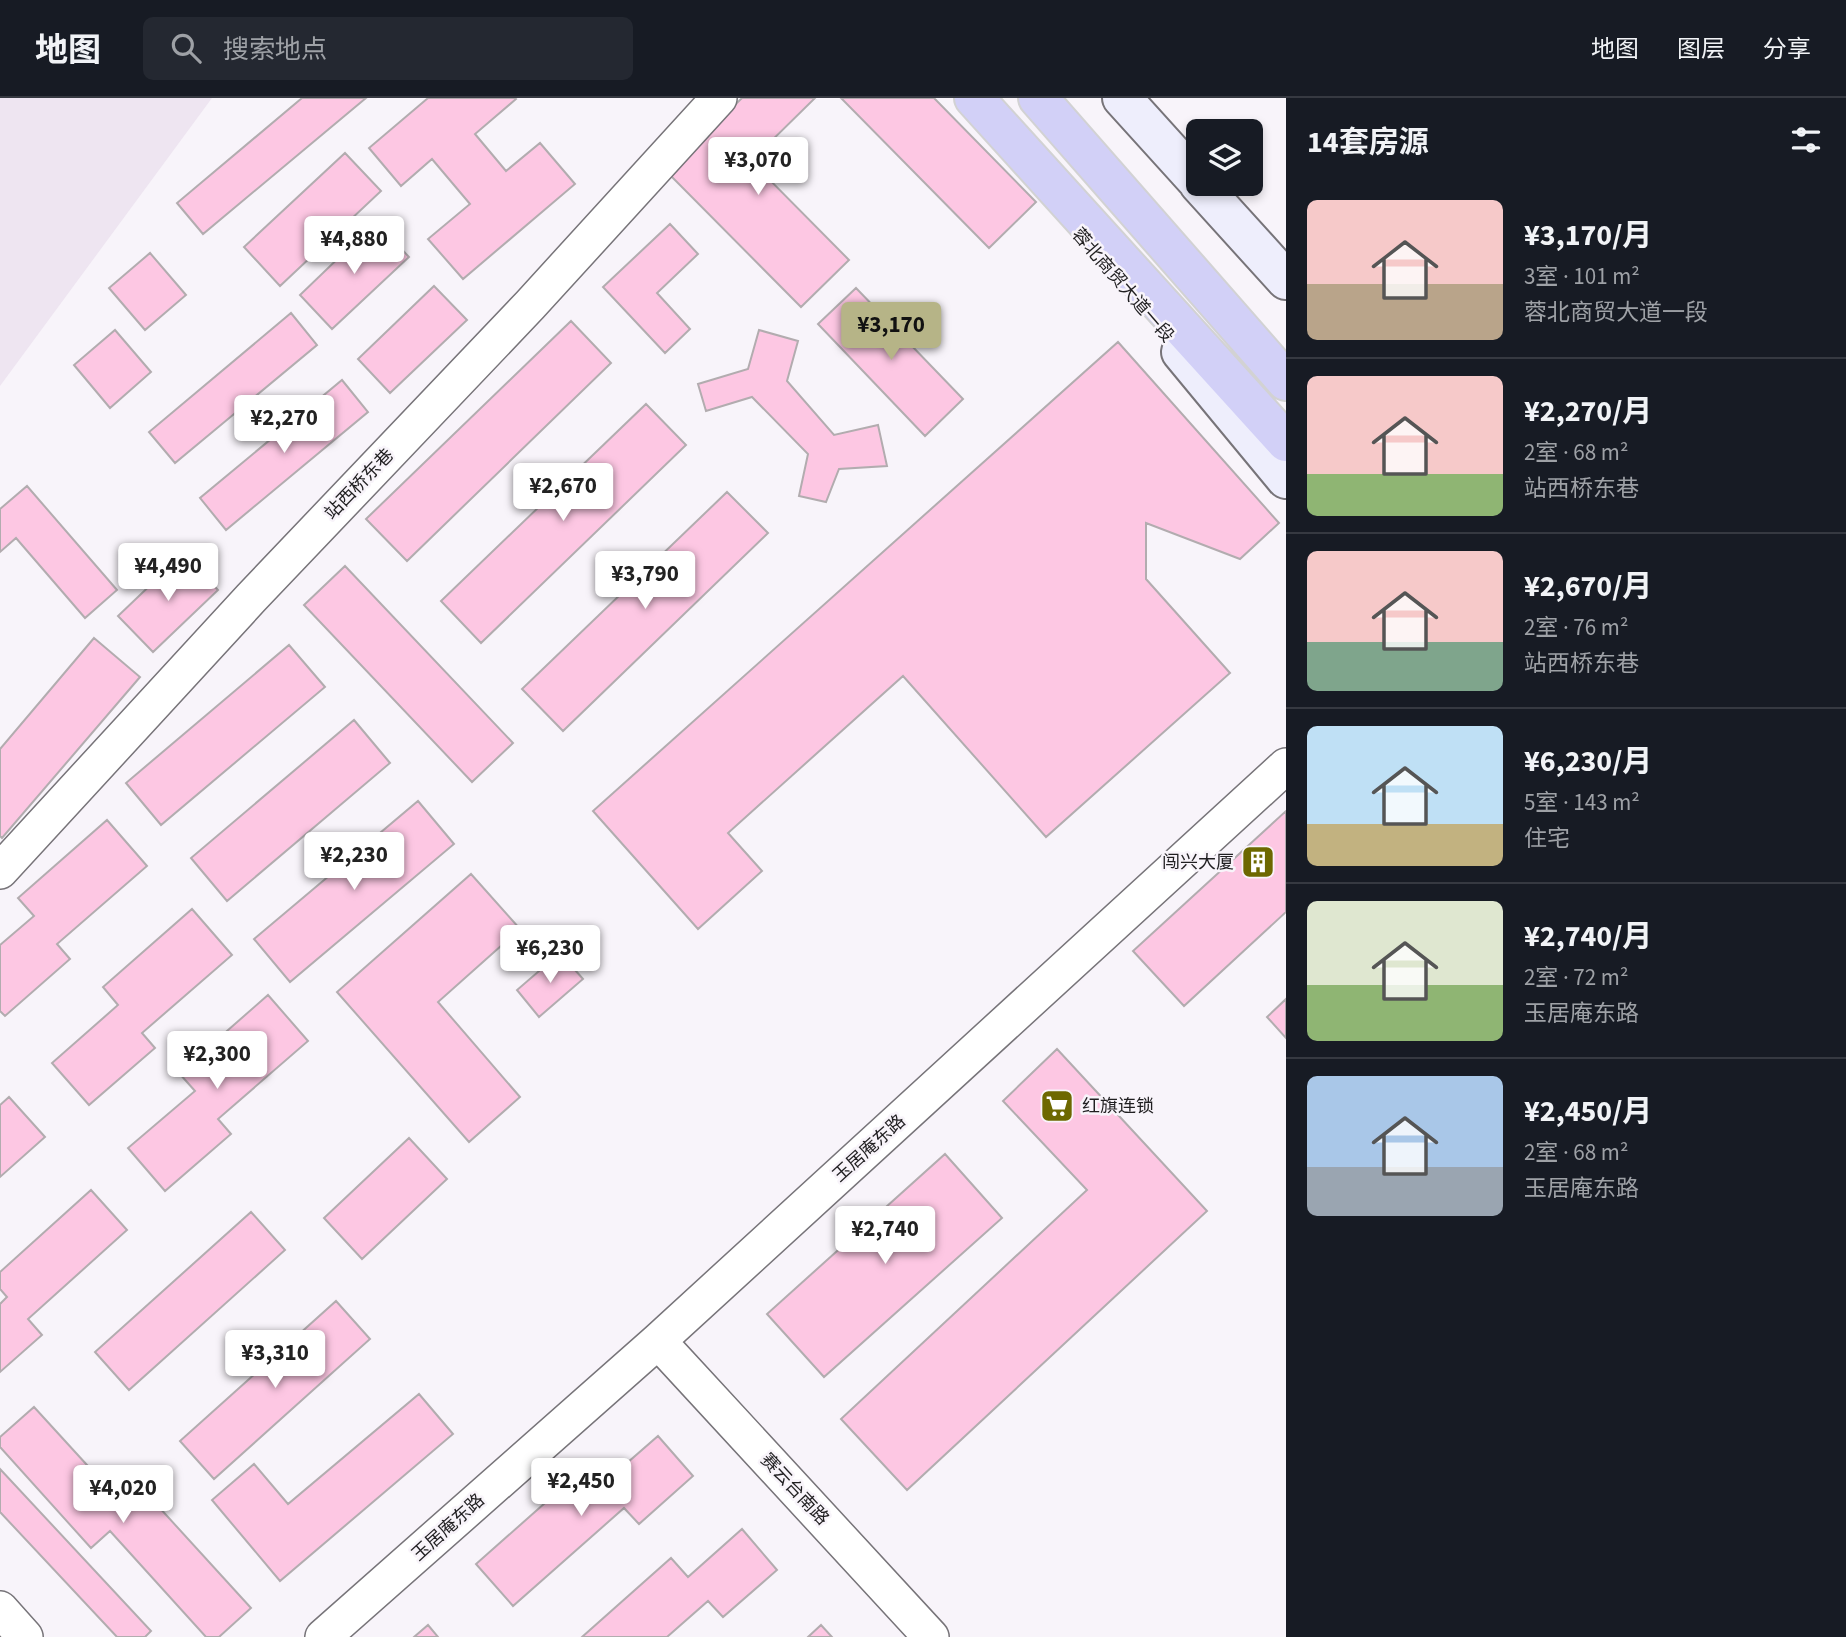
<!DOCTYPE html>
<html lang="zh">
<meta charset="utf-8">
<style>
body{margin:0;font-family:"Source Sans 3","Noto Sans SC",sans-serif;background:#242831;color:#f1f3f6;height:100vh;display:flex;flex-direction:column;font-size:26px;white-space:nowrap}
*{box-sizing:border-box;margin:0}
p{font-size:23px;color:#9ea1a6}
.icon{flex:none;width:38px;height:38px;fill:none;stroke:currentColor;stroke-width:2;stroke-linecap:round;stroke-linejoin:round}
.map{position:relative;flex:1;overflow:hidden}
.side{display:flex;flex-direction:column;background:#171b24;width:560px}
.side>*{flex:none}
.fabs{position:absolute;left:1186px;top:21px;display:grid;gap:14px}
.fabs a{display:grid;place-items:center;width:77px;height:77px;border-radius:10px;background:#171b24;box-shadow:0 4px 10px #0003;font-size:35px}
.price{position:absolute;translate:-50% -60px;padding:0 16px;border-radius:7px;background:#fff;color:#222;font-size:23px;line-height:46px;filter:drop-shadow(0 2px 4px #0008)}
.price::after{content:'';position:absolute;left:50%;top:42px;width:21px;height:16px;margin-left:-10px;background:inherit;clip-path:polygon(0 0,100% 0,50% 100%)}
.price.active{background:#b6b487;color:#111}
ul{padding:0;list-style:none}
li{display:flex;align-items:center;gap:21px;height:175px;padding:0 21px}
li+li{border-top:2px solid #363941}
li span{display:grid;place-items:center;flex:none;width:196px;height:140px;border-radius:10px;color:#555}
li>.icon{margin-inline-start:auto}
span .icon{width:84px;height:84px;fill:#fffc;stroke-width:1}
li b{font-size:30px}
h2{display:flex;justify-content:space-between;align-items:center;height:84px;padding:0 21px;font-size:30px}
header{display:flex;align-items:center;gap:42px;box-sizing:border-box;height:98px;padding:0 35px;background:#171b24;border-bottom:2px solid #363941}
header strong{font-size:33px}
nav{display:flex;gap:38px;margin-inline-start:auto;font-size:24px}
.search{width:490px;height:63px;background:#242831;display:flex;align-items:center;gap:18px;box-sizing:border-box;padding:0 24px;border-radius:10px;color:#9ea1a6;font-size:26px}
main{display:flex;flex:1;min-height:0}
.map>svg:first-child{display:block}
.built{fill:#eee5f1}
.building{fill:#fdc7e3;stroke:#b2acaf;stroke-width:2}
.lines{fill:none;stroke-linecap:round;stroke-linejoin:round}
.minor-casing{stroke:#777479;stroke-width:38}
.secondary-casing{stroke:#777479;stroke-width:42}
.trunk-casing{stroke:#d2d2d3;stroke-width:42}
.minor{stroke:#fff;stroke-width:35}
.secondary{stroke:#eeeefc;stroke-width:38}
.trunk{stroke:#d2d0f7;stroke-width:38}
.labels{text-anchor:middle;stroke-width:5;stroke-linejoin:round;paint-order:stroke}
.street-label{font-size:18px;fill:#201f21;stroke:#f8f4fa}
.poi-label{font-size:18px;fill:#201f21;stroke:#f8f4fa;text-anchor:end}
</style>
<header>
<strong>地图</strong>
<div class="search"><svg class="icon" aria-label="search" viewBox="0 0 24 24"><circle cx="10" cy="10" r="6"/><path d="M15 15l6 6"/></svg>搜索地点</div>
<nav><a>地图</a><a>图层</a><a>分享</a></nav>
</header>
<main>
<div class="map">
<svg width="1286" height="1539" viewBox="0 0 1286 1539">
<rect width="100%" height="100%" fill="#f8f4fa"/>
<path class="built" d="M0,0H212L0,288Z"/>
<path class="building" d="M302,0H366L203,136L177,105Z
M428,0H515L516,1L475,36L506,73L540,45L575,86L463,181L428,141L470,106L432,61L401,88L369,50Z
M742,0H815L751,63L849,162L801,209L667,74Z
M841,0H934L1036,104L989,150Z
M345,55L381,93L280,188L244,149Z
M376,124L409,159L332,231L300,197Z
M670,126L698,156L657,195L690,231L665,255L603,189Z
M150,155L186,197L145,232L109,190Z
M434,188L467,222L390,295L358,261Z
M856,190L963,301L925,338L818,226Z
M291,215L317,247L175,365L149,334Z
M571,223L611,265L407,463L366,421Z
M115,232L151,274L110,310L74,267Z
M759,232L798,243L787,283L834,337L878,327L887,368L839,371L826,404L799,398L808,356L752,299L706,313L698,286L748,271Z
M1118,244L1279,425L1240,461L1146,425V481L1230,575L1046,739L903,578L728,735L762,773L698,831L593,713Z
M342,282L368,314L226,432L200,400Z
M646,306L686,347L481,545L441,503Z
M27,388L117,492L85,520L16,440L0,454V411Z
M727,394L768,435L563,633L522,591Z
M183,456L218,492L153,554L118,518Z
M345,468L513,645L472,684L304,507Z
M94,540L140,579L2,740L0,738V651Z
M289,547L325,589L161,727L126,685Z
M354,622L390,665L227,803L191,760Z
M418,703L454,746L290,884L254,841Z
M1286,713V814L1184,908L1133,853Z
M107,722L147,768L57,846L70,861L5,918L0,913V847L34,818L18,800Z
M471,776L520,831L438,904L520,999L469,1044L337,894Z
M192,811L232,857L142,935L155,950L89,1007L52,965L118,907L103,889Z
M560,855L583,881L539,919L517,892Z
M268,897L308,943L218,1021L231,1036L165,1093L128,1050L195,993L179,975Z
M1286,901V940L1267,919Z
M1057,951L1207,1113L907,1392L841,1321L1087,1092L1003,1003Z
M9,999L45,1039L0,1079V1007Z
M409,1040L447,1081L362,1161L324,1120Z
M945,1056L1002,1120L824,1279L767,1216Z
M91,1092L127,1132L28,1221L42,1237L0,1274V1206L7,1199L0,1191V1174Z
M251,1114L285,1152L129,1292L95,1254Z
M336,1203L370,1241L214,1381L180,1343Z
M419,1296L453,1336L280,1483L212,1402L254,1366L288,1406Z
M34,1309L129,1413L147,1396L251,1510L219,1539H206L110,1433L91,1450L0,1349V1339Z
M658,1338L693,1378L639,1426L624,1410L513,1508L476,1466L588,1367L604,1385Z
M0,1371L151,1533L145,1539H117L0,1414Z
M742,1431L777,1472L723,1519L708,1503L667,1539H582L671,1460L688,1479Z
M428,1527L438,1539H414Z
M821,1527L832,1539H808Z"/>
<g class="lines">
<defs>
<path id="minor" d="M0,773L251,500L530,207L719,0
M658,1243L931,1539
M0,1511L25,1539
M323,1539L658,1243L1286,668"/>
<path id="secondary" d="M1122,0L1199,85
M1199,86L1286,182
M1181,254L1286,381"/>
<path id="trunk" d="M974,0L1286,344
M1038,0L1286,283"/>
</defs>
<use href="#minor" class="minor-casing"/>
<use href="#secondary" class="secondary-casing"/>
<use href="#trunk" class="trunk-casing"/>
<use href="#minor" class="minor"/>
<use href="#secondary" class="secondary"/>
<use href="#trunk" class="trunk"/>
</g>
<defs>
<symbol id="building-square" viewBox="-11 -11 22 22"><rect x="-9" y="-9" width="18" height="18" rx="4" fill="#6d6800" stroke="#f8f4fa"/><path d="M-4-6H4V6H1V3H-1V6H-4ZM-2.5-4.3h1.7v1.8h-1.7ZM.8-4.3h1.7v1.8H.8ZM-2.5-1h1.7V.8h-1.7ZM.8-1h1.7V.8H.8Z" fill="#fff"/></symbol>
<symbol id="supermarket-square" viewBox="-11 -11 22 22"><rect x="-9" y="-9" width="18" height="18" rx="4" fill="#6d6800" stroke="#f8f4fa"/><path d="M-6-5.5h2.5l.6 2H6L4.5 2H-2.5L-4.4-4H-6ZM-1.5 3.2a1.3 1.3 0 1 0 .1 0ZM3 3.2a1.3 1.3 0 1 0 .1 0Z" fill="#fff"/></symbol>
</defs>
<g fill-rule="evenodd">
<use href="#building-square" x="1239" y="745" width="38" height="38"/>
<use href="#supermarket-square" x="1038" y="989" width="38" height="38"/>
</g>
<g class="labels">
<g class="street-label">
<text transform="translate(1123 187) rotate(49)" y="6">蓉北商贸大道一段</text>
<text transform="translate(359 386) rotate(-46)" y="6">站西桥东巷</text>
<text transform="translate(869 1050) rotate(-42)" y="6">玉居庵东路</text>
<text transform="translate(795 1391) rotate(47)" y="6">赛云台南路</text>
<text transform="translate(448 1429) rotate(-42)" y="6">玉居庵东路</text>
</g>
<g class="poi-label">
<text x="1234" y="770">闯兴大厦</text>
<text x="1082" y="1014" text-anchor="start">红旗连锁</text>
</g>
</g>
</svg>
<div class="fabs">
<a><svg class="icon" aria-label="layers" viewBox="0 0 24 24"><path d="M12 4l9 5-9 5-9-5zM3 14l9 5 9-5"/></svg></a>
</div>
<b class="price" style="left:758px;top:99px">¥3,070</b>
<b class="price" style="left:354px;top:178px">¥4,880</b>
<b class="price active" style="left:891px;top:264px">¥3,170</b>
<b class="price" style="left:284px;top:357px">¥2,270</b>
<b class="price" style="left:563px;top:425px">¥2,670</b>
<b class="price" style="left:168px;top:505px">¥4,490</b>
<b class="price" style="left:645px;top:513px">¥3,790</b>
<b class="price" style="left:354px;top:794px">¥2,230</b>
<b class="price" style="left:550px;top:887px">¥6,230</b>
<b class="price" style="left:217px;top:993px">¥2,300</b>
<b class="price" style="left:885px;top:1168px">¥2,740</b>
<b class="price" style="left:275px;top:1292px">¥3,310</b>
<b class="price" style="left:581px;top:1420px">¥2,450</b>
<b class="price" style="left:123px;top:1427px">¥4,020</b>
</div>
<section class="side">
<h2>14套房源<svg class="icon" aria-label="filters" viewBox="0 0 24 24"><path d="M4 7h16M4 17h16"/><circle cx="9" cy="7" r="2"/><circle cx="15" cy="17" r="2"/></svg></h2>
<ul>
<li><span style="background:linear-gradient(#f6c9c9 60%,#b9a48a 0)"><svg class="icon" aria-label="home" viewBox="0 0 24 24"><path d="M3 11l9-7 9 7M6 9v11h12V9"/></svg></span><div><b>¥3,170/月</b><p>3室 · 101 m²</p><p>蓉北商贸大道一段</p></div></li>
<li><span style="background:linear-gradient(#f6c9c9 70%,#8fb573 0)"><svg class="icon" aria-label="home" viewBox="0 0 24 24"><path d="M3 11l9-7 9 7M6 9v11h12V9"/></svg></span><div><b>¥2,270/月</b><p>2室 · 68 m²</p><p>站西桥东巷</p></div></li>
<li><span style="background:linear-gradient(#f6c9c9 65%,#7fa58c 0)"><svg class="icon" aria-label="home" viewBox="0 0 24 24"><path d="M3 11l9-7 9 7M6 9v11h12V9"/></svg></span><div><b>¥2,670/月</b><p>2室 · 76 m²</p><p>站西桥东巷</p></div></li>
<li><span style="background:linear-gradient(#bfe0f5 70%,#c2b280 0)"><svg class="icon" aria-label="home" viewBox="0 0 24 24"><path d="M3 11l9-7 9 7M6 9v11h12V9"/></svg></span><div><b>¥6,230/月</b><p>5室 · 143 m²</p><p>住宅</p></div></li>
<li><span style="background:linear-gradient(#dfe7d0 60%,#8fb573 0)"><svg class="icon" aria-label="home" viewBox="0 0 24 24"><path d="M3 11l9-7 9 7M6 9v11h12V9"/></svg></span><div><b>¥2,740/月</b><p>2室 · 72 m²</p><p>玉居庵东路</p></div></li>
<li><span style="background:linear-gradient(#a9c7e8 65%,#9aa5b1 0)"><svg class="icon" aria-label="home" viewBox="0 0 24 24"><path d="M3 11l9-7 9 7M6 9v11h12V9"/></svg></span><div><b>¥2,450/月</b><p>2室 · 68 m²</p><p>玉居庵东路</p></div></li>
</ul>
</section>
</main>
